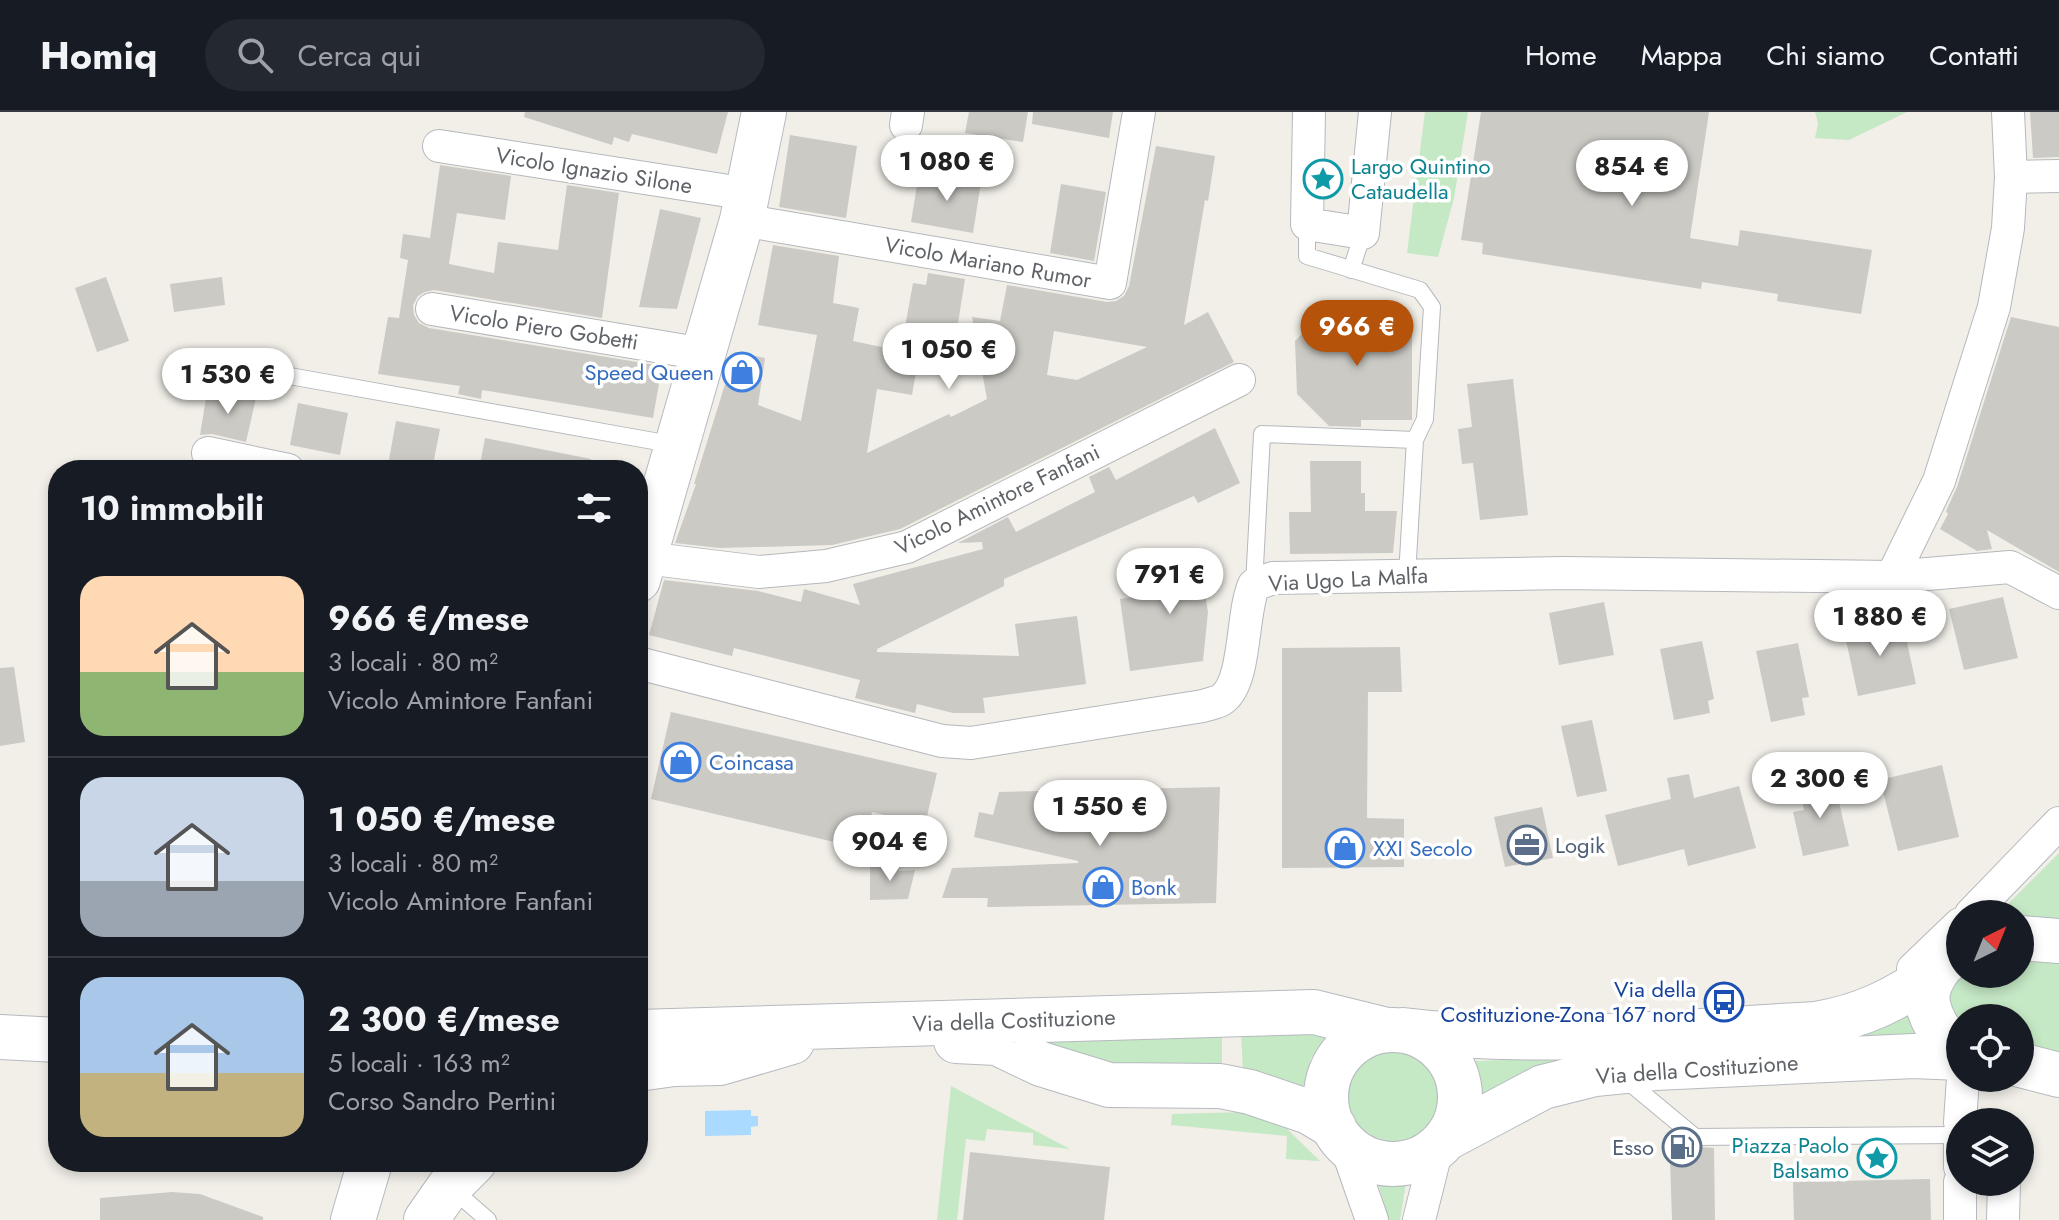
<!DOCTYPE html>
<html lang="it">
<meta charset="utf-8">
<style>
body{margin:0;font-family:Jost,sans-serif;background:#242831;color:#f1f3f6;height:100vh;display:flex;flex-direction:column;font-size:30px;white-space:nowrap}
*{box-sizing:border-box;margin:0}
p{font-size:26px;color:#9ea1a6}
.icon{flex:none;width:44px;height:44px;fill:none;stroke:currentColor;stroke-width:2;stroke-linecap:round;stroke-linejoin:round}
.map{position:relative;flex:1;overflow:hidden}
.side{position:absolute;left:48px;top:348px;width:600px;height:712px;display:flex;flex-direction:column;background:#171b24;border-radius:32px;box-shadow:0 4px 12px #0003}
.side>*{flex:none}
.needle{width:52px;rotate:43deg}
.fabs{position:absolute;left:1946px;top:788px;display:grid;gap:16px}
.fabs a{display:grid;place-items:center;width:88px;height:88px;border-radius:50%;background:#171b24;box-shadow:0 4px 12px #0003;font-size:40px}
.price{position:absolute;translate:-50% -68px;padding:0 18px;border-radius:28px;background:#fff;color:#222;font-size:26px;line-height:52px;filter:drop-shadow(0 2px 4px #0008)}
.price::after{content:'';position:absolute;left:50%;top:48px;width:24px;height:18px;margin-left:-12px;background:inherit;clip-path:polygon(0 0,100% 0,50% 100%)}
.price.on{background:#b45309;color:#fff}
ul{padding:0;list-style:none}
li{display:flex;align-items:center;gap:24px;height:200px;padding:0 32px}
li+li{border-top:2px solid #363941}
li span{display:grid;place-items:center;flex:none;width:224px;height:160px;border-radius:24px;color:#555}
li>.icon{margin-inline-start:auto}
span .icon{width:96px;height:96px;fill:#fffc;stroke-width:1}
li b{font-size:34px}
h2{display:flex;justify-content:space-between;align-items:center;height:96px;padding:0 32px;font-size:34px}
header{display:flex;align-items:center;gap:48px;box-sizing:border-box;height:112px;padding:0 40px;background:#171b24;border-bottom:2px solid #363941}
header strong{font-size:38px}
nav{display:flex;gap:44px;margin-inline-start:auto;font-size:28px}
.search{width:560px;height:72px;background:#242831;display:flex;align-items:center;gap:20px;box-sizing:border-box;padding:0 28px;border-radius:44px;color:#9ea1a6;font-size:30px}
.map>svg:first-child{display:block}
.green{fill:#c5e8c5}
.water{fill:#aadaff}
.building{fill:#cccac5;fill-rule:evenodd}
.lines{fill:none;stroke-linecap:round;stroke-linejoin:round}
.lane-casing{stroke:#b5b8bc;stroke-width:18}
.street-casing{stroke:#b5b8bc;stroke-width:34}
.secondary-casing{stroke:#b6babf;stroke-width:46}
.lane{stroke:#fff;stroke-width:16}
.street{stroke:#fff;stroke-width:32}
.secondary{stroke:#fff;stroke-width:44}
.labels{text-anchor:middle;stroke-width:7;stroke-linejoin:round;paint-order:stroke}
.culture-label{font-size:22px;fill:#0d838f;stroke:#fff;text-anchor:start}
.street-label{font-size:22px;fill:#5f6368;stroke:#fff}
.shop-label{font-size:22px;fill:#366cbe;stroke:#fff;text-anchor:start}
.service-label{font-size:22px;fill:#4e5e75;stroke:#fff;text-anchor:start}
.transit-label{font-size:22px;fill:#164399;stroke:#fff;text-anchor:end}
</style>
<header>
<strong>Homiq</strong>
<div class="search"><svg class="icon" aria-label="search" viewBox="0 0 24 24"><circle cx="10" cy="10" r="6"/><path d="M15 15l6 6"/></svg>Cerca qui</div>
<nav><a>Home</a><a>Mappa</a><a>Chi siamo</a><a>Contatti</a></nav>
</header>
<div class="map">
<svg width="2059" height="1108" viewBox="0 0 2059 1108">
<rect width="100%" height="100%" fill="#f1efe8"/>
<path class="green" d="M1425,0H1468L1454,86L1438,145L1407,141Z
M1815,0H1907L1849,28L1815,26L1818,11Z
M2059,741V815L2020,811V802H1998Z
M2020,841L2059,846V944L2020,935V906H1960V919L1946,887L1960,862H2020Z
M1912,895L1928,929L1847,928Z
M1241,920H1332L1311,946L1303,976L1265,961L1243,958Z
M1222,922V956L1105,957L1024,925Z
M1336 985a53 53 0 1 1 106 0a53 53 0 1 1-106 0Z
M1551,946L1554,957L1473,990L1469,960L1462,947L1480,949Z
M951,974L1070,1037L1033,1033V1021L987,1017L985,1029L966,1027L957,1108H937Z
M1247,1000L1286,1016L1320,1049L1286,1047L1287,1024L1171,1013L1172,1002Z
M1406,1071L1400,1108H1389L1379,1074H1394Z"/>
<path class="water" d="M751,998V1004H758V1014L751,1015V1023L705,1024V999Z"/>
<path class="building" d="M525,0H728L717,42L632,22L629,30L614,25L612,33L524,5Z
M969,0H1028L1023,30L965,21Z
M1033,0H1113L1109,26L1032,12Z
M1481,0H1709L1690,126L1738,134L1740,118L1872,138L1861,202L1777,189L1778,182L1702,170L1701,177L1482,142L1483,131L1461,128Z
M2030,0H2059V45L2033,46Z
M790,23L857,34L846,106L779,95Z
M1156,34L1215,44L1208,89L1205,88L1184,213L1208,200L1234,250L900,417L832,433L720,436L675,431L696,372H694L735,240L765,246L758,293L801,309L817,223L758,213L773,133L839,144L833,191L859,196L853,229L919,243L912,283L877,277L867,341L949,302L951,305L987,287L972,205L1000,209L1007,173L1107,190L1116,189L1124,184L1129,174ZM1054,219L1147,235L1077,268L1047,263Z
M440,53L511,64L505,108L457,101L449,152L494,161L498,130L558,138L567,73L619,81L602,206L434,178L425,180L418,184L413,193L414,203L419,211L429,216L662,254L653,306L482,278L481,287L458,282L460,274L378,262L388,205L399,206L408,148L400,146L403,122L430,126Z
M928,61L981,70L973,121L911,110L918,67L927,68Z
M1061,72L1106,80L1094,149L1050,141Z
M660,97L701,106L677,197L639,195Z
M928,161L965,167L956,224L905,215L913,171L926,173Z
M106,165L129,229L97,240L75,176Z
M222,165L225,193L174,200L170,172Z
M1322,202L1405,203L1412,210V308H1361V315L1329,314L1297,282L1295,229Z
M2011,205L2059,215V460L1987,418L1992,437L1977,439L1940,417L1948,402L1946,399L1957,375Z
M1513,267L1528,403L1480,408L1473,351L1462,352L1458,317L1472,315L1467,272Z
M207,280L256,286L246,330L212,322L200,323Z
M298,291L348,301L340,343L290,333Z
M396,309L440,317L432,358L388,353Z
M1215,316L1240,371L1198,391L1194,384L1004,467V474L877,537V540L1019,544L1015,512L1077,504L1086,572L983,586L985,601H953L917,592L915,601L855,586L860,568L734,536L732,544L649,523L664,468L758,479L801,490L804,477L860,493L853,472L983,437L982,430L958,431L1008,405L1016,420L1095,380L1089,365L1109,355L1116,368Z
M485,326L591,347L590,358H479Z
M1310,349H1361V381H1365V399H1397L1393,441L1290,442L1289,400H1311Z
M1210,440L1212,471L1203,472L1208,500L1203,549L1130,559L1120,487L1166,480L1161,447Z
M2003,485L2018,546L1964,558L1949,497Z
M1604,490L1614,543L1559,553L1549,501Z
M1902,507L1916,572L1858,584L1844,519Z
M1702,529L1714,587L1708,589L1710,601L1674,608L1660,537Z
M1798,531L1809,585L1802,586L1805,603L1771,610L1756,539Z
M1400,535L1402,580H1368L1367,706L1404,707V755L1282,756V536Z
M14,555L25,630L0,634V556Z
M671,600L937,661L925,713L872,700L864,737L651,687Z
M1592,608L1607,679L1577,685L1561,614Z
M1942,653L1959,725L1898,739L1880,668Z
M1689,662L1694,686L1739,674L1756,736L1688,754L1684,737L1618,754L1605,703L1671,687L1667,666Z
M1834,668L1849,734L1803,744L1793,700L1804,698L1799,676Z
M1220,675L1216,791L987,795L988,786H942L952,756L1078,751V749L974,725L979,700L993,703L999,680Z
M1542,695L1553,746L1505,755L1494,705Z
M898,753L899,759L915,758L908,787L870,788V755Z
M1669,1018L1689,1034L1714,1036L1715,1108H1672Z
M970,1040L1110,1055L1104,1108H963Z
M1930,1067L1931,1108H1794L1793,1070Z
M172,1080L200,1082L263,1105V1108H100V1086Z"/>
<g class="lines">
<defs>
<path id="lane" d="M1307,112V144L1420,178L1432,195L1425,307L1415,328
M1351,158L1363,121
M256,258L676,333
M1254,473L1262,322L1415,328L1407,464
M1624,966L1695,1025L1960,1023
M450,1075L488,1108"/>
<path id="street" d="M1309,0L1307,112L1363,121L1375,0
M906,13L908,0
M439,34L748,82
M2011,65L2059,64
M742,108L1110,171L1139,0
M432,197L704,242
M208,341L288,358
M645,446L759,460L826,454L907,435L1239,268
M1892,465L1939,369L1994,195L2008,116L2011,65L2008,0
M638,551L942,629L971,631L1203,594C1208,592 1216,591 1221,588C1247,572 1241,501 1254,473L1273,466L1564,461L1892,465L2010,455L2059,481
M1971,802L2059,711
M1913,857L1960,812
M1960,1010L1963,966
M1960,1020V1055
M1345,1031L1372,1108
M1419,1108L1437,1036
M1960,1108V1070
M2003,1108L2004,1070"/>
<path id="secondary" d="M638,468L742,108L764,0
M2020,826L2059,829
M1947,848C1939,855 1930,868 1928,880C1924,899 1943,930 1960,938
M1403,918C1540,935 1679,919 1816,912C1864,904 1896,887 1936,860
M1326 985a67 67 0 1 1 134 0a67 67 0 1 1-134 0Z
M638,920L1314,900L1387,918
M0,925L58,928
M956,929L997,931L1041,952L1109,973L1220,974L1250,980L1309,1000L1334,1015
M2020,953L2059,963
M638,957L674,952L720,951L792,930
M1447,1026L1543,975L1595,962L1655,956L1914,944L1960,946
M353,1108L370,1050
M426,1108L449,1075L474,1050"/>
</defs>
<use href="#lane" class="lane-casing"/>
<use href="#street" class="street-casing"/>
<use href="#secondary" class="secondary-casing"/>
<use href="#lane" class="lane"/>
<use href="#street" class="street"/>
<use href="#secondary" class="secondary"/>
</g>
<defs>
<symbol id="sight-ring" viewBox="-11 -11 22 22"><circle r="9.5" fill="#fff" stroke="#0f9aa8" stroke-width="1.5"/><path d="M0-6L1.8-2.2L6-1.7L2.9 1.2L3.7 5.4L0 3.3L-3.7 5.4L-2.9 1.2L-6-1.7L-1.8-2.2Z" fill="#0f9aa8"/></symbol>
<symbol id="shop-ring" viewBox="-11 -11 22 22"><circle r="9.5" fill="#fff" stroke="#3f7fe0" stroke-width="1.5"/><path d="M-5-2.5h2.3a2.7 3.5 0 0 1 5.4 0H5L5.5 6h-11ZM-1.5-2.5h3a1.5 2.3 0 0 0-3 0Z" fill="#3f7fe0"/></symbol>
<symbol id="office-ring" viewBox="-11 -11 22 22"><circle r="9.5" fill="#fff" stroke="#5c6f8a" stroke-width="1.5"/><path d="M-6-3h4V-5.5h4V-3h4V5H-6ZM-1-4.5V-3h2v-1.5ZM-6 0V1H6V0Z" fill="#5c6f8a"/></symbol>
<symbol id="bus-ring" viewBox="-11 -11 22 22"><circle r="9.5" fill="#fff" stroke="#1a4fb4" stroke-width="1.5"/><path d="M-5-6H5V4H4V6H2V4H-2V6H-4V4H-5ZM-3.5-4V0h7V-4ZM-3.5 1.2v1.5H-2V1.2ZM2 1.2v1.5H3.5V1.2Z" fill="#1a4fb4"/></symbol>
<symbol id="fuel-ring" viewBox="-11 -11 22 22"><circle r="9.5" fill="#fff" stroke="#5c6f8a" stroke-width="1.5"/><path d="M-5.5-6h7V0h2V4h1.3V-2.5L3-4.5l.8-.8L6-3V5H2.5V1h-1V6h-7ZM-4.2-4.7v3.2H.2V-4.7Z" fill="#5c6f8a"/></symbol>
</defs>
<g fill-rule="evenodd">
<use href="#sight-ring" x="1301" y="45" width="44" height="44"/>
<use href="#shop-ring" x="720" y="238" width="44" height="44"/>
<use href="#shop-ring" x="659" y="628" width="44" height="44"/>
<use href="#office-ring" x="1505" y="711" width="44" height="44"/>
<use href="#shop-ring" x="1323" y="714" width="44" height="44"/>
<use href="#shop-ring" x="1081" y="753" width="44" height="44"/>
<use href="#bus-ring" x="1702" y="868" width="44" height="44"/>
<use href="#fuel-ring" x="1660" y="1013" width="44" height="44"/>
<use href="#sight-ring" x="1855" y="1024" width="44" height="44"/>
</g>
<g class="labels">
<g class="culture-label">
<text x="1351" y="62">Largo Quintino<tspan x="1351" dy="25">Cataudella</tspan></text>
<text x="1849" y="1041" text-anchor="end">Piazza Paolo<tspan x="1849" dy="25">Balsamo</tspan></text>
</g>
<g class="street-label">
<text transform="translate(594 58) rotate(9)" y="8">Vicolo Ignazio Silone</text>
<text transform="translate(988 150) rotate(10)" y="8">Vicolo Mariano Rumor</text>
<text transform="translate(544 215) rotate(9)" y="8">Vicolo Piero Gobetti</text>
<text transform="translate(997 387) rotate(-26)" y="8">Vicolo Amintore Fanfani</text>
<text transform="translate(1348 467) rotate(-3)" y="8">Via Ugo La Malfa</text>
<text transform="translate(1014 908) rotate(-2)" y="8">Via della Costituzione</text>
<text transform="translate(1697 957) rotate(-4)" y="8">Via della Costituzione</text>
</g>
<g class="shop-label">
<text x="714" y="268" text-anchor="end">Speed Queen</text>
<text x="709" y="658">Coincasa</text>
<text x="1373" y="744">XXI Secolo</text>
<text x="1131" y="783">Bonk</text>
</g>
<g class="service-label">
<text x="1555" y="741">Logik</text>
<text x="1654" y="1043" text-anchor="end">Esso</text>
</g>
<g class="transit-label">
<text x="1696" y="885">Via della<tspan x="1696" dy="25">Costituzione-Zona 167 nord</tspan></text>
</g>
</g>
</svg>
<div class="fabs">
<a><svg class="needle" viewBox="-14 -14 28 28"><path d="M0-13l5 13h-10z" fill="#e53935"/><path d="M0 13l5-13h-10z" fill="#9ea1a6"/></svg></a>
<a><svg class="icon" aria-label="locate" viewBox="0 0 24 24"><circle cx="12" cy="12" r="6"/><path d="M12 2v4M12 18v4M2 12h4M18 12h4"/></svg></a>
<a><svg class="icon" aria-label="layers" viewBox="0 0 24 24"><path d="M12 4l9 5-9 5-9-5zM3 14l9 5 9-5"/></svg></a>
</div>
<b class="price" style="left:947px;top:91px">1 080 €</b>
<b class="price" style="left:1632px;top:96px">854 €</b>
<b class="price on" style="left:1357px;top:256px">966 €</b>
<b class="price" style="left:949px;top:279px">1 050 €</b>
<b class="price" style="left:228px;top:304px">1 530 €</b>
<b class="price" style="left:1170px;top:504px">791 €</b>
<b class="price" style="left:1880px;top:546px">1 880 €</b>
<b class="price" style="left:1820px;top:708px">2 300 €</b>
<b class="price" style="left:1100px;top:736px">1 550 €</b>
<b class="price" style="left:890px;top:771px">904 €</b>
<section class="side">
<h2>10 immobili<svg class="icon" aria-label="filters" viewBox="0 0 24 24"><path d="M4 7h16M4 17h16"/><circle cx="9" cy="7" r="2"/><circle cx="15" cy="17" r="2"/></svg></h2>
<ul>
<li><span style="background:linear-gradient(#ffd9b3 60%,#8fb573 0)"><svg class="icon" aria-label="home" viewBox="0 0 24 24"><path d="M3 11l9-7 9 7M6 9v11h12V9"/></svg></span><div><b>966 €/mese</b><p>3 locali · 80 m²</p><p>Vicolo Amintore Fanfani</p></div></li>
<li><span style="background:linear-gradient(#c9d6e8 65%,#9aa5b1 0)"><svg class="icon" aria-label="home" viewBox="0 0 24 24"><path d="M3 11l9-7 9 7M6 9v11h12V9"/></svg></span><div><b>1 050 €/mese</b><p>3 locali · 80 m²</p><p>Vicolo Amintore Fanfani</p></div></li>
<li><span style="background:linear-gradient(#a9c7e8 60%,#c2b280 0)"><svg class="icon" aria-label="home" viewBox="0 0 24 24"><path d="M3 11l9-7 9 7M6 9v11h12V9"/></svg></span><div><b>2 300 €/mese</b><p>5 locali · 163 m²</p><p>Corso Sandro Pertini</p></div></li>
</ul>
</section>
</div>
